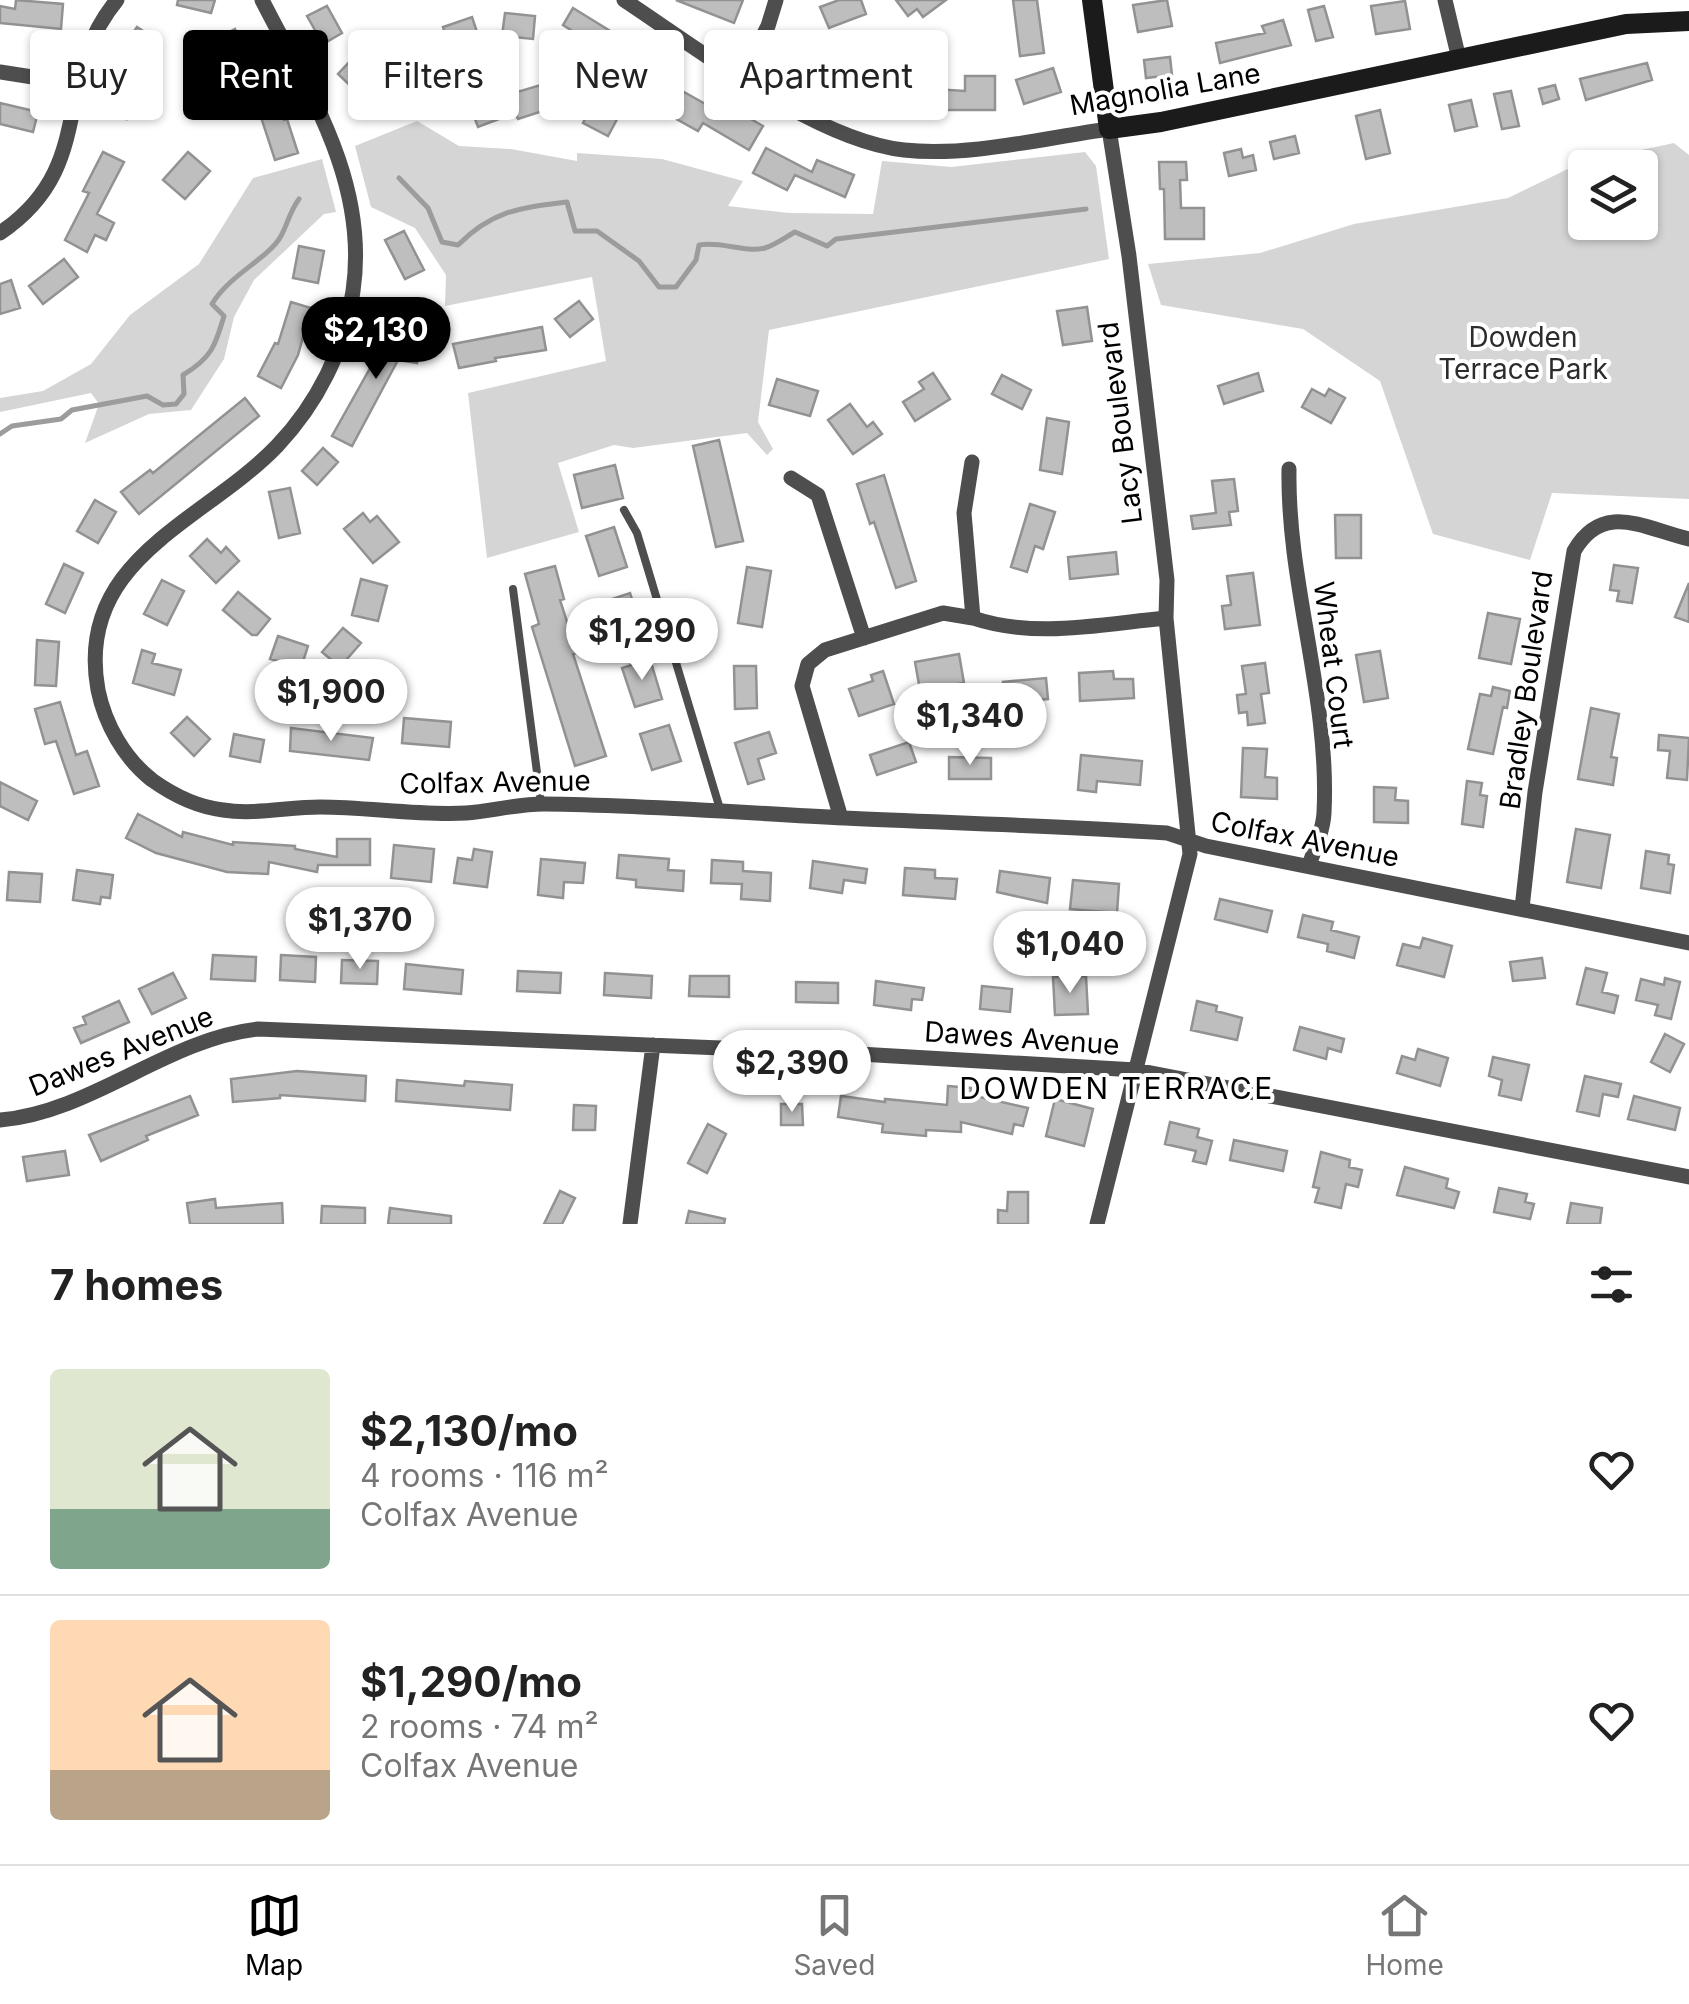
<!DOCTYPE html>
<meta charset="utf-8">
<style>
body{margin:0;font-family:Inter,sans-serif;background:#f6f6f6;color:#222;height:100vh;display:flex;flex-direction:column;font-size:38px;white-space:nowrap}
*{box-sizing:border-box;margin:0}
p{font-size:32px;color:#767676}
.icon{flex:none;width:55px;height:55px;fill:none;stroke:currentColor;stroke-width:2;stroke-linecap:round;stroke-linejoin:round}
.map{position:relative;height:1224px;overflow:hidden}
.panel{display:flex;flex-direction:column;background:#fff;flex:1}
.panel>*{flex:none}
.banner{position:absolute;left:30px;top:30px;width:1000px;height:90px;display:flex;gap:20px}
.controls{position:absolute;left:1568px;top:150px;display:grid;gap:20px}
.controls a{display:grid;place-items:center;width:90px;height:90px;border-radius:10px;background:#fff;box-shadow:0 2px 8px #0004;font-size:50px}
.price{position:absolute;translate:-50% -85px;padding:0 22px;border-radius:35px;background:#fff;color:#222;font-size:32px;line-height:65px;filter:drop-shadow(0 2px 5px #0008)}
.price::after{content:'';position:absolute;left:50%;top:60px;width:30px;height:22px;margin-left:-15px;background:inherit;clip-path:polygon(0 0,100% 0,50% 100%)}
.price.active{background:#000;color:#fff}
ul{padding:0;list-style:none}
li{display:flex;align-items:center;gap:30px;height:250px;padding:0 50px}
li+li{border-top:2px solid #e0e0e0}
li span{display:grid;place-items:center;flex:none;width:280px;height:200px;border-radius:10px;color:#555}
li>.icon{margin-inline-start:auto}
span .icon{width:120px;height:120px;fill:#fffc;stroke-width:1}
li b{font-size:42px}
h2{display:flex;justify-content:space-between;align-items:center;height:120px;padding:0 50px;font-size:42px}
.tag{padding:0 35px;border-radius:10px;background:#fff;box-shadow:0 2px 8px #0004;font-size:35px;line-height:90px}
.tag.active{background:#000;color:#fff}
.tab-bar{display:flex;justify-content:space-around;align-items:center;height:140px;border-top:2px solid #e0e0e0;background:#fff;font-size:28px;color:#767676}
.tab-bar a{display:grid;justify-items:center;gap:5px}
.tab-bar .active{color:#000}
.map>svg:first-child{display:block}
.green{fill:#d5d5d5;fill-rule:evenodd}
.lines{fill:none;stroke-linecap:round;stroke-linejoin:round}
.stream{stroke:#9c9c9c;stroke-width:5}
.building{fill:#bebebe;stroke:#929292;stroke-width:2.5}
.lane{stroke:#4e4e4e;stroke-width:8}
.street{stroke:#4e4e4e;stroke-width:15}
.secondary{stroke:#1b1b1b;stroke-width:20}
.labels{text-anchor:middle;stroke-width:8;stroke-linejoin:round;paint-order:stroke}
.street-label{font-size:28px;fill:#000;stroke:#fff}
.park-label{font-size:28px;fill:#2c2c2c;stroke:#fff}
.neighbourhood-label{font-size:30px;letter-spacing:2.5px;fill:#000;stroke:#fff}
</style>
<div class="map">
<svg width="1689" height="1224" viewBox="0 0 1689 1224">
<rect width="100%" height="100%" fill="#fff"/>
<path class="green" d="M417,121L459,146L511,149L577,161V153L662,159L743,181L728,206L789,213L873,214L882,161L951,167L1085,152L1096,166L1109,259L769,330L758,422L773,449L767,455L747,433L633,448L614,445L558,463L579,532L487,558L468,393L606,361L592,277L445,306L446,275L415,228L371,207L355,146Z
M1674,143L1689,155V499L1552,493L1530,560L1433,534L1380,381L1303,329L1161,305L1148,264L1260,253L1354,224L1508,198L1580,163ZM1585,168H1640V222H1585Z
M322,159L336,212L324,214L254,280L234,317L224,359L191,410L149,414L85,443L99,404L91,393L0,412V398L43,391L91,364L130,315L199,264L253,178Z"/>
<g class="lines">
<path class="stream" d="M399,178L428,208L442,242L458,245C493,210 520,208 567,202L575,231H597L639,261L659,287H676L696,260L699,245C722,241 744,253 765,248C775,245 786,237 795,232L827,246L836,239L1086,209
M0,434L12,426L61,419L72,410L147,396L163,405L176,404L184,394L183,375C211,358 215,347 224,316L212,304C229,275 269,258 281,236C288,223 290,211 299,199"/>
</g>
<path class="building" d="M16,0L63,4L61,29L0,23V6L15,9Z
M178,0H215L211,13L177,5Z
M676,0H743L734,23Z
M839,0H861L866,14L829,28L820,7Z
M896,0H946L923,17L917,9L908,16Z
M1013,0H1037L1044,53L1020,56Z
M1167,0L1172,26L1138,32L1133,5Z
M1405,1L1410,29L1376,34L1371,6Z
M327,6L342,33L323,44L307,16Z
M1324,6L1333,37L1316,41L1308,10Z
M573,8L654,58L639,86L614,72L620,62L596,48L592,56L568,41L574,32L563,25Z
M505,13L535,16L533,39L502,36Z
M472,17L479,38L450,48L443,27Z
M1283,20L1291,45L1220,63L1216,43L1265,33L1262,26Z
M137,27L156,39L138,66L119,54Z
M235,29L249,55L230,65L216,39Z
M816,33L843,66L817,87L791,53Z
M423,44L433,64L405,78L395,58Z
M1170,57L1172,75L1146,78L1144,60Z
M353,58L375,79L360,95L338,74Z
M1647,63L1652,80L1586,100L1580,79Z
M1053,68L1061,92L1024,104L1016,80Z
M855,73L885,88L873,112L843,97Z
M262,75L284,120L287,119L298,153L275,160L259,111L254,113L241,86Z
M965,76H995V110H935V117L902,114L904,81L918,82V88L965,91Z
M544,84L552,108L518,119L515,113L478,127L470,106Z
M1555,85L1559,99L1543,104L1539,89Z
M109,86L131,90L127,119L105,116Z
M1511,91L1519,126L1502,129L1494,94Z
M684,92L725,115L730,107L763,126L749,150L703,123L698,131L671,116Z
M597,95L623,108L608,136L583,123Z
M1471,100L1477,126L1455,131L1449,105Z
M0,103L38,112L33,132L0,124Z
M1380,110L1390,153L1366,159L1356,116Z
M1295,136L1299,153L1274,159L1270,142Z
M766,148L812,172L817,160L854,175L845,197L795,175L787,190L753,173Z
M1241,149L1243,158L1253,155L1256,170L1229,176L1224,153Z
M103,152L124,162L97,214L114,223L106,240L95,235L87,252L65,240L89,193L83,191Z
M188,152L210,171L185,199L163,180Z
M1159,162H1186L1187,180H1180L1181,208H1204V239H1165L1164,189H1160Z
M404,231L424,270L405,279L385,240Z
M299,246L324,251L318,283L293,278Z
M64,259L78,277L43,304L29,286Z
M11,280L20,308L0,314V284Z
M579,301L593,319L570,337L555,319Z
M291,302L311,308L298,355L281,388L258,376L275,343L278,344Z
M1087,307L1092,341L1063,345L1057,311Z
M542,327L546,350L495,358L496,361L459,368L453,344Z
M377,332L421,338L417,363L398,360L352,446L332,436L374,361Z
M933,373L950,399L915,421L903,402L924,389L919,382Z
M1258,373L1263,391L1224,404L1218,386Z
M1002,375L1031,390L1022,409L992,394Z
M777,379L818,391L810,416L769,405Z
M1312,389L1325,396L1329,389L1345,398L1331,423L1302,407Z
M245,398L259,416L139,514L121,492L150,470L153,473Z
M850,404L867,427L873,422L882,434L853,454L828,420Z
M1047,418L1069,422L1062,474L1040,470Z
M719,440L743,541L716,547L693,446Z
M323,448L338,462L317,485L302,471Z
M615,465L623,498L582,508L574,475Z
M884,475L916,581L896,588L874,522L870,524L857,484Z
M1234,479L1238,511L1229,512L1231,525L1193,529L1191,516L1216,513L1212,481Z
M290,488L300,533L279,538L269,492Z
M95,500L116,512L98,543L77,531Z
M1030,504L1055,512L1043,549L1035,546L1027,572L1011,567Z
M363,513L370,522L377,516L399,542L373,563L344,529Z
M1335,515H1361V558H1336Z
M614,527L627,567L599,576L586,536Z
M207,539L221,553L226,547L239,561L216,583L190,556Z
M1116,552L1118,574L1070,579L1068,557Z
M64,564L83,573L65,613L46,604Z
M1614,565L1638,568L1632,603L1617,601L1619,591L1610,590Z
M555,566L564,599L560,600L577,653L573,654L606,756L575,766L532,627L539,624L525,574Z
M747,567L771,571L762,627L738,623Z
M1253,573L1260,625L1225,629L1222,606L1231,605L1227,576Z
M361,579L387,586L378,621L352,615Z
M162,580L184,591L167,625L144,614Z
M1689,583V622L1675,617Z
M238,592L270,619L257,635H252L223,610Z
M630,593L643,634L616,643L603,602Z
M1488,613L1520,619L1511,664L1479,658Z
M343,628L361,643L340,667L322,652Z
M278,636L308,646L301,668L270,659Z
M37,640L59,642L56,686L35,685Z
M142,650L155,654L152,663L181,670L174,695L133,683Z
M1380,651L1388,698L1364,702L1356,655Z
M959,654L964,683L920,690L915,662Z
M650,659L662,699L635,707L622,668Z
M1265,663L1269,693L1261,694L1265,723L1248,725L1247,712L1239,713L1237,695L1246,694L1242,666Z
M734,666H756L757,708L735,709Z
M883,671L894,704L859,716L849,689L873,681L871,675Z
M1113,671L1114,679H1133L1134,698L1080,701L1079,673Z
M1046,678L1048,699L1005,703L1003,682Z
M1493,687L1510,691L1507,708L1503,707L1493,754L1468,749L1480,694L1491,696Z
M60,702L76,755L87,751L99,786L74,794L56,741L45,744L35,709Z
M1591,708L1619,714L1611,757L1617,758L1613,785L1578,779Z
M187,717L210,739L194,756L171,733Z
M404,718L451,722L449,747L402,743Z
M669,725L681,761L652,770L640,734Z
M291,728L373,738L369,760L290,751Z
M769,732L776,753L758,759L764,779L748,784L735,743Z
M234,734L264,740L260,762L230,756Z
M1659,735L1689,738L1687,780L1667,778L1670,751L1658,750Z
M909,742L916,762L877,775L870,755Z
M1243,748L1267,749L1265,777L1277,778V799L1241,797Z
M1081,755L1142,761L1140,785L1097,781L1096,792L1078,790Z
M949,757L991,758V779H949Z
M1467,781L1482,783L1480,795L1487,796L1483,827L1462,824Z
M0,782L37,801L28,820L0,806Z
M1374,787L1396,788L1395,800L1408,801V823L1374,822Z
M138,814L182,837L183,832L233,845V842L295,846V849L337,857V839H370V865H318L317,872L269,862L268,874L227,872L156,853L126,838Z
M1576,829L1610,835L1601,888L1567,882Z
M394,845L434,849L431,882L391,878Z
M474,849L492,852L487,887L454,883L458,858L472,860Z
M1646,851L1669,855L1668,864L1674,865L1670,893L1641,888Z
M619,855L669,859L668,870L684,871L683,891L636,887V880L617,878Z
M541,859L585,863L583,883L564,882L563,898L538,895Z
M712,860L743,862V871L771,873L770,901L741,899L742,884L711,883Z
M813,861L867,869L865,883L844,880L842,893L810,888Z
M905,868L935,870V878L957,879L955,899L903,895Z
M77,870L113,875L110,898L101,897L100,904L73,900Z
M1000,871L1050,878L1047,903L997,892Z
M9,872L42,874L40,902L7,900Z
M1073,880L1119,884L1117,913L1070,909Z
M1220,899L1272,911L1267,932L1215,919Z
M1303,915L1333,922L1331,930L1359,937L1354,958L1327,951L1328,944L1298,937Z
M1423,938L1452,946L1444,977L1397,965L1403,944L1420,948Z
M213,955L256,957L255,981L211,979Z
M281,955L316,957L315,982L280,980Z
M1542,958L1545,978L1513,981L1510,962Z
M342,960L378,961L377,984L341,983Z
M406,964L463,970L461,994L404,989Z
M1586,968L1607,973L1602,992L1618,996L1614,1013L1577,1004Z
M518,971L561,973L560,993L517,991Z
M173,973L186,998L152,1014L139,989Z
M605,973L652,976L651,998L604,995Z
M690,976H729V997L689,996Z
M1086,976L1088,1014L1055,1015L1053,977Z
M1665,978L1680,982L1671,1019L1655,1015L1658,1005L1636,1000L1641,979L1664,985Z
M876,981L924,988L922,1000L912,999L911,1010L874,1005Z
M796,982L838,983V1003L796,1002Z
M982,986L1012,989L1010,1012L980,1009Z
M119,1001L129,1022L81,1043L74,1028L86,1024L83,1017Z
M1197,1001L1217,1006L1216,1011L1242,1018L1237,1040L1191,1030Z
M1300,1027L1344,1039L1341,1052L1328,1048L1326,1059L1294,1050Z
M1665,1034L1684,1044L1670,1072L1651,1062Z
M1418,1049L1448,1058L1440,1086L1397,1073L1402,1056L1415,1060Z
M1493,1057L1529,1065L1521,1100L1499,1095L1502,1080L1489,1076Z
M297,1071L366,1076L365,1101L280,1095V1098L233,1102L231,1079Z
M1585,1076L1621,1084L1618,1097L1603,1094L1599,1116L1577,1111Z
M397,1080L464,1086L465,1081L512,1085L510,1110L396,1101Z
M948,1086L971,1088V1095L1028,1108L1023,1126L1014,1124L1012,1134L961,1122V1132L926,1130V1136L882,1132L883,1124L838,1117L841,1096L885,1102V1099L947,1105Z
M190,1096L198,1115L146,1136L148,1140L101,1161L89,1135Z
M1634,1096L1680,1108L1675,1130L1628,1119Z
M1055,1099L1093,1109L1084,1146L1046,1136Z
M781,1104H802L803,1125H781Z
M574,1105L596,1106L595,1130H573Z
M1170,1122L1199,1129L1197,1137L1212,1141L1206,1164L1193,1161L1196,1151L1165,1144Z
M708,1124L726,1134L707,1173L688,1163Z
M1234,1140L1287,1151L1283,1171L1230,1160Z
M65,1151L69,1175L27,1181L23,1157Z
M1321,1152L1350,1160L1349,1167L1362,1170L1358,1187L1346,1184L1341,1208L1315,1202L1319,1188L1313,1187Z
M1405,1167L1448,1179L1446,1188L1459,1192L1454,1208L1397,1195Z
M1499,1188L1527,1194L1525,1202L1534,1204L1530,1219L1494,1212Z
M560,1191L575,1198L562,1224H544Z
M1008,1192H1028V1224H998V1210L1007,1211Z
M215,1199L216,1208L282,1203L283,1224H190L187,1203Z
M1571,1203L1602,1208L1600,1224H1567Z
M322,1206L365,1208V1224H321Z
M390,1208L451,1216V1224H388Z
M689,1211L725,1219L724,1224H686Z"/>
<g class="lines">
<path class="lane" d="M624,510L637,533L720,809
M513,589L541,803"/>
<path class="street" d="M262,0C309,92 369,183 353,291C345,349 317,404 277,446C204,522 74,559 98,690C105,724 124,758 152,780C173,795 198,807 223,810C255,815 288,807 320,807C368,807 420,816 466,813C492,811 517,804 544,804C645,805 745,813 845,818C953,823 1060,826 1167,833L1206,846L1689,943
M624,0C700,50 815,140 904,150C970,157 1043,138 1109,129L1129,256L1167,580L1166,618L1190,854L1097,1224
M1445,0L1459,59
M0,72L77,84
M742,77L768,26L776,0
M0,233C99,166 50,81 117,0
M972,462L964,513L973,618C1035,639 1102,624 1166,618
M1289,469C1287,585 1330,697 1324,813C1323,831 1315,848 1309,865
M791,478L818,495L864,638
M841,818L802,686L808,664L825,650L943,613L973,618
M1522,908L1535,792L1574,551C1603,501 1643,528 1689,539
M0,1120C92,1112 167,1039 258,1029L842,1053L1136,1070L1689,1177
M630,1224L653,1045"/>
<path class="secondary" d="M1092,0L1109,129L1161,122L1626,24L1689,21"/>
</g>
<g class="labels">
<g class="street-label">
<text transform="translate(1165 89) rotate(-10)" y="10">Magnolia Lane</text>
<text transform="translate(1120 423) rotate(-97)" y="10">Lacy Boulevard</text>
<text transform="translate(1334 665) rotate(83)" y="10">Wheat Court</text>
<text transform="translate(1526 690) rotate(-82)" y="10">Bradley Boulevard</text>
<text transform="translate(495 782) rotate(-1)" y="10">Colfax Avenue</text>
<text transform="translate(1305 839) rotate(11)" y="10">Colfax Avenue</text>
<text transform="translate(1022 1038) rotate(4)" y="10">Dawes Avenue</text>
<text transform="translate(121 1051) rotate(-22)" y="10">Dawes Avenue</text>
</g>
<g class="park-label">
<text x="1523" y="347">Dowden<tspan x="1523" dy="32">Terrace Park</tspan></text>
</g>
<g class="neighbourhood-label">
<text x="1117" y="1099">DOWDEN TERRACE</text>
</g>
</g>
</svg>
<div class="controls">
<a><svg class="icon" aria-label="layers" viewBox="0 0 24 24"><path d="M12 4l9 5-9 5-9-5zM3 14l9 5 9-5"/></svg></a>
</div>
<b class="price active" style="left:376px;top:382px">$2,130</b>
<b class="price" style="left:642px;top:683px">$1,290</b>
<b class="price" style="left:331px;top:744px">$1,900</b>
<b class="price" style="left:970px;top:768px">$1,340</b>
<b class="price" style="left:360px;top:972px">$1,370</b>
<b class="price" style="left:1070px;top:996px">$1,040</b>
<b class="price" style="left:792px;top:1115px">$2,390</b>
<div class="banner">
<a class="tag">Buy</a>
<a class="tag active">Rent</a>
<a class="tag">Filters</a>
<a class="tag">New</a>
<a class="tag">Apartment</a>
</div>
</div>
<section class="panel">
<h2>7 homes<svg class="icon" aria-label="filters" viewBox="0 0 24 24"><path d="M4 7h16M4 17h16"/><circle cx="9" cy="7" r="2"/><circle cx="15" cy="17" r="2"/></svg></h2>
<ul>
<li><span style="background:linear-gradient(#dfe7d0 70%,#7fa58c 0)"><svg class="icon" aria-label="home" viewBox="0 0 24 24"><path d="M3 11l9-7 9 7M6 9v11h12V9"/></svg></span><div><b>$2,130/mo</b><p>4 rooms · 116 m²</p><p>Colfax Avenue</p></div><svg class="icon" aria-label="heart" viewBox="0 0 24 24"><path d="M12 20l-8-8c-3-5 5-10 8-4 3-6 11-1 8 4z"/></svg></li>
<li><span style="background:linear-gradient(#ffd9b3 75%,#b9a48a 0)"><svg class="icon" aria-label="home" viewBox="0 0 24 24"><path d="M3 11l9-7 9 7M6 9v11h12V9"/></svg></span><div><b>$1,290/mo</b><p>2 rooms · 74 m²</p><p>Colfax Avenue</p></div><svg class="icon" aria-label="heart" viewBox="0 0 24 24"><path d="M12 20l-8-8c-3-5 5-10 8-4 3-6 11-1 8 4z"/></svg></li>
</ul>
</section>
<nav class="tab-bar">
<a class="active"><svg class="icon" aria-label="map" viewBox="0 0 24 24"><path d="M3 6l6-2 6 2 6-2v14l-6 2-6-2-6 2zM9 4v14M15 6v14"/></svg>Map</a>
<a><svg class="icon" aria-label="saved" viewBox="0 0 24 24"><path d="M7 4h10v16l-5-4-5 4z"/></svg>Saved</a>
<a><svg class="icon" aria-label="home" viewBox="0 0 24 24"><path d="M3 11l9-7 9 7M6 9v11h12V9"/></svg>Home</a>
</nav>
